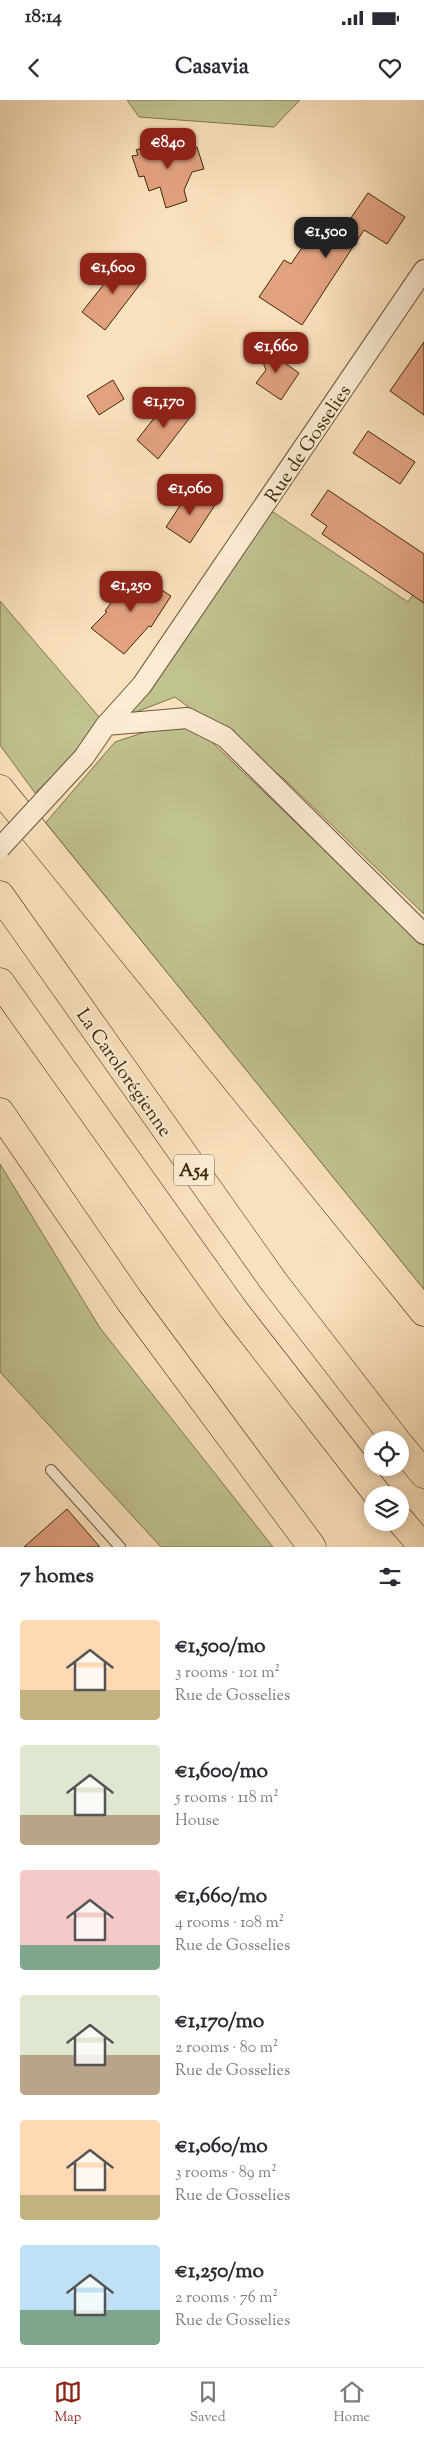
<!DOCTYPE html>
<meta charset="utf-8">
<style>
body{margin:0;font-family:"Sorts Mill Goudy",serif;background:#f7f7f7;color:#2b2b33;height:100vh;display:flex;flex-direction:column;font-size:19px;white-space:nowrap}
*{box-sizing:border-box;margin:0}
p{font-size:16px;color:#7c7c81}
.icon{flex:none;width:28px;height:28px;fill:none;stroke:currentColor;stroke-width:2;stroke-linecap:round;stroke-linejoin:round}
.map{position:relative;height:1447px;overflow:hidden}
.side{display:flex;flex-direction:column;background:#fff;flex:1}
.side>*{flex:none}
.controls{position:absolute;left:364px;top:1331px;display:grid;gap:10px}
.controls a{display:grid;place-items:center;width:45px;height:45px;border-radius:50%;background:#fff;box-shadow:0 2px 12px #0003;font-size:25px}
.price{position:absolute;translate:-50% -42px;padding:0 11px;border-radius:10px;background:#8f2418;color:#fff;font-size:16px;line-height:32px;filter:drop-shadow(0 1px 2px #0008)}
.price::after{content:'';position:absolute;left:50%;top:30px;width:15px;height:11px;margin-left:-8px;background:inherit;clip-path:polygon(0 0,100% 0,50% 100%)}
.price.current{background:#222;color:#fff}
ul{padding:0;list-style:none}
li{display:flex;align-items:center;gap:15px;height:125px;padding:0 20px}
li span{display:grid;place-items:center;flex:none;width:140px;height:100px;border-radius:5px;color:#555}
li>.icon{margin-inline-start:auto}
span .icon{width:60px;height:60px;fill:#fffc;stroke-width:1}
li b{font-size:21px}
h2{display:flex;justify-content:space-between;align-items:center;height:60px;padding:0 20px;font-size:21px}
.status{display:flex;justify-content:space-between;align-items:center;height:35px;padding:0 25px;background:#fff;direction:ltr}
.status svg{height:14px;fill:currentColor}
header{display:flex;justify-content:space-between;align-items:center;height:65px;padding:0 20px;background:#fff;font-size:22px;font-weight:700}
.menu{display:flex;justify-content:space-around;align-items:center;height:70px;border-top:1px solid #e1e1e2;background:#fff;font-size:14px;color:#7c7c81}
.menu a{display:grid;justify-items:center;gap:2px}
.menu .current{color:#8f2418}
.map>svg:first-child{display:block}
.green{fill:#c0c290;stroke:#7e754e}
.building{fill:#e2a17f;stroke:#3c280b}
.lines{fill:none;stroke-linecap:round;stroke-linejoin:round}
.lane-casing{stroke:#6c5638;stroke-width:12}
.street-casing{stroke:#6c5638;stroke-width:22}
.highway-casing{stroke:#3c280b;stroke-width:29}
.lane{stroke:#fcecd4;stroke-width:10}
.street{stroke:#fcecd4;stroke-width:20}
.highway{stroke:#fae1bd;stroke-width:28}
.street-bridge-casing{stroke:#6c5638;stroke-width:22;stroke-linecap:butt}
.street-bridge{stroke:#fcecd4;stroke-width:20}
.labels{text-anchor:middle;stroke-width:4.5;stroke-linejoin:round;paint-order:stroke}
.shield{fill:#fcecd4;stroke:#766347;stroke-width:1}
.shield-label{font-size:18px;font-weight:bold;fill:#3c280b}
.street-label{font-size:19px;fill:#3c280b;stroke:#fcecd4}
</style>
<div class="status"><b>18:14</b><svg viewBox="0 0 49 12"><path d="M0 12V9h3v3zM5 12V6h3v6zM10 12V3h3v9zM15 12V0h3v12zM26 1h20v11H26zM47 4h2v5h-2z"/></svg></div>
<header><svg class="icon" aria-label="back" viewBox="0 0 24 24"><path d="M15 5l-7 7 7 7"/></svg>Casavia<svg class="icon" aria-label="heart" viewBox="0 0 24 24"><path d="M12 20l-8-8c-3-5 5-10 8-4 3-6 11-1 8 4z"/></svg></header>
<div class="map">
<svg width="424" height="1447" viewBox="0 0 424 1447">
<rect width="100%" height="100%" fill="#fae1bd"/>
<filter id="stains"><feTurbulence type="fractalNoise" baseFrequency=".004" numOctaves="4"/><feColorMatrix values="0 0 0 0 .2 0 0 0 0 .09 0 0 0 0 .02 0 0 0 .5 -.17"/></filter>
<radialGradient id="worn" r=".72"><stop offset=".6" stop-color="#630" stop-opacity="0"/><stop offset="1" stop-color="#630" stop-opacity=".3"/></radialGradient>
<path class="green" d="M127,0H300L274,27L139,17Z
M264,406L408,502L421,483L424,484V814L282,677L175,597L118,619Z
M0,501L106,625L35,693L0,645Z
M187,618L424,846V1207L42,727L115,642Z
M0,1064L100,1228L273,1447H161L0,1272Z"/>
<path class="building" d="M157,43L159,48L174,43L177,53L197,47L204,69L192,72L184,90L187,101L166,108L160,87L149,91L144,76L139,77L132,56L138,55L136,50Z
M368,93L405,117L387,144L364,130L302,225L259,197L284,160L291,164L320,121L340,134Z
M123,160L143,175L138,181L141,183L105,230L82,212Z
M255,242L299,273L281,300L256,283L266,270Z
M424,242V315L390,291Z
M113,280L124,299L99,315L87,296Z
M169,299L191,316L158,359L137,340Z
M368,331L415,362L400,384L353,353Z
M191,389L215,405L190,443L166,427Z
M328,390L424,454V503L322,434L327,426L311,415Z
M134,472L171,496L151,527L149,526L124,554L91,528L107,512L105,511Z
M67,1409L100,1447H24Z"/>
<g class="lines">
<defs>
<path id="lane" d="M51,1370L120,1447"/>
<path id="street" d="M106,625L187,618L225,637L424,834
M84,657L106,625L142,585L424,170"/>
<path id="highway" d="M0,689L424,1212
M0,795L274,1182L396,1340
M0,882L234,1210L378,1395
M0,1012L129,1200L312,1447
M400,1345L424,1374
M400,1420L423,1447"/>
</defs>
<use href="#lane" class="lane-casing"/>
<use href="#street" class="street-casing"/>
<use href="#highway" class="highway-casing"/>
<use href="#lane" class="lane"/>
<use href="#street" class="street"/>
<use href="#highway" class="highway"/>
<defs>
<path id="street-bridge" d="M0,748L84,657"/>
</defs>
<use href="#street-bridge" class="street-bridge-casing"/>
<use href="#street-bridge" class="street-bridge"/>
</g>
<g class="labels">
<rect class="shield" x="174" y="1054.5" width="40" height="31" rx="4"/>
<g class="shield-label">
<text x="194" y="1076">A54</text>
</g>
<g class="street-label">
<text transform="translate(307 343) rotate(-56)" y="7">Rue de Gosselies</text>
<text transform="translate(125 972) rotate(55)" y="7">La Carolorégienne</text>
</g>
</g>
<rect width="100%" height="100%" filter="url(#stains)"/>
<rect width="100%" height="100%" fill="url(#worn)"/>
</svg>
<div class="controls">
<a><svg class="icon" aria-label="locate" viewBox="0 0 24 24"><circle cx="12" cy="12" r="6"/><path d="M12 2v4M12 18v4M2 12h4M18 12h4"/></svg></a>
<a><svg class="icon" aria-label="layers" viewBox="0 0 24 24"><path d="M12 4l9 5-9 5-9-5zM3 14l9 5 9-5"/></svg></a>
</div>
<b class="price" style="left:168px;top:70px">€840</b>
<b class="price current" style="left:326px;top:159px">€1,500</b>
<b class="price" style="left:113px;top:195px">€1,600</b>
<b class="price" style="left:276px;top:274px">€1,660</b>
<b class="price" style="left:164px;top:329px">€1,170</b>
<b class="price" style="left:190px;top:416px">€1,060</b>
<b class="price" style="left:131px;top:513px">€1,250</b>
</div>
<section class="side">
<h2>7 homes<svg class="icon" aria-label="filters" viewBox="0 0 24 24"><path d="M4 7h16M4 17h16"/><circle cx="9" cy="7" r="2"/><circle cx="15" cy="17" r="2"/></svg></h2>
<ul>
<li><span style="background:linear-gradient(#ffd9b3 70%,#c2b280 0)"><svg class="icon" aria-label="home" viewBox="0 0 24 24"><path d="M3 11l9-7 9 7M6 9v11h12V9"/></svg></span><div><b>€1,500/mo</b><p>3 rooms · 101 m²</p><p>Rue de Gosselies</p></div></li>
<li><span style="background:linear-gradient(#dfe7d0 70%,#b9a48a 0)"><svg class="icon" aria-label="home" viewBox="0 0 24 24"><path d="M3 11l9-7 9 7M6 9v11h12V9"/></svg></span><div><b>€1,600/mo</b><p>5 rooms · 118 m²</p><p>House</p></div></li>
<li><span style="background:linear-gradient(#f6c9c9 75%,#7fa58c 0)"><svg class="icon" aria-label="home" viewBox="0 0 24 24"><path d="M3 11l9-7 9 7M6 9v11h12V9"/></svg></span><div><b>€1,660/mo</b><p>4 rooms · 108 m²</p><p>Rue de Gosselies</p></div></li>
<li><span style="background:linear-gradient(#dfe7d0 60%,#b9a48a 0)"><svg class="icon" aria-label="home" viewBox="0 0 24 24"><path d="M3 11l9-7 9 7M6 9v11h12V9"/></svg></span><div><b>€1,170/mo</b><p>2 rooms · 80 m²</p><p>Rue de Gosselies</p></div></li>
<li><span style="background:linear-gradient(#ffd9b3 75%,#c2b280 0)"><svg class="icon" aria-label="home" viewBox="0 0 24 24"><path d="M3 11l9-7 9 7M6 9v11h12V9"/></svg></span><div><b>€1,060/mo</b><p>3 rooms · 89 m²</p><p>Rue de Gosselies</p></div></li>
<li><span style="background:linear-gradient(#bfe0f5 65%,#7fa58c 0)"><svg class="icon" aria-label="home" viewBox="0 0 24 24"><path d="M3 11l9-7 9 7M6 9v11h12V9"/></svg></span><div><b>€1,250/mo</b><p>2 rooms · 76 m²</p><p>Rue de Gosselies</p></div></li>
</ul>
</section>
<nav class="menu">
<a class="current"><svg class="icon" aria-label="map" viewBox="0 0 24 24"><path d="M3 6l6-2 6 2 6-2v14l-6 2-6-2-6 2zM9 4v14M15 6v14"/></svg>Map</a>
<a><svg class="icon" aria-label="saved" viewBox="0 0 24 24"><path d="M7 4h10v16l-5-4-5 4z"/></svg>Saved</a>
<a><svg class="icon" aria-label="home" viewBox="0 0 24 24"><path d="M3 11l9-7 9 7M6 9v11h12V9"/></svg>Home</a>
</nav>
